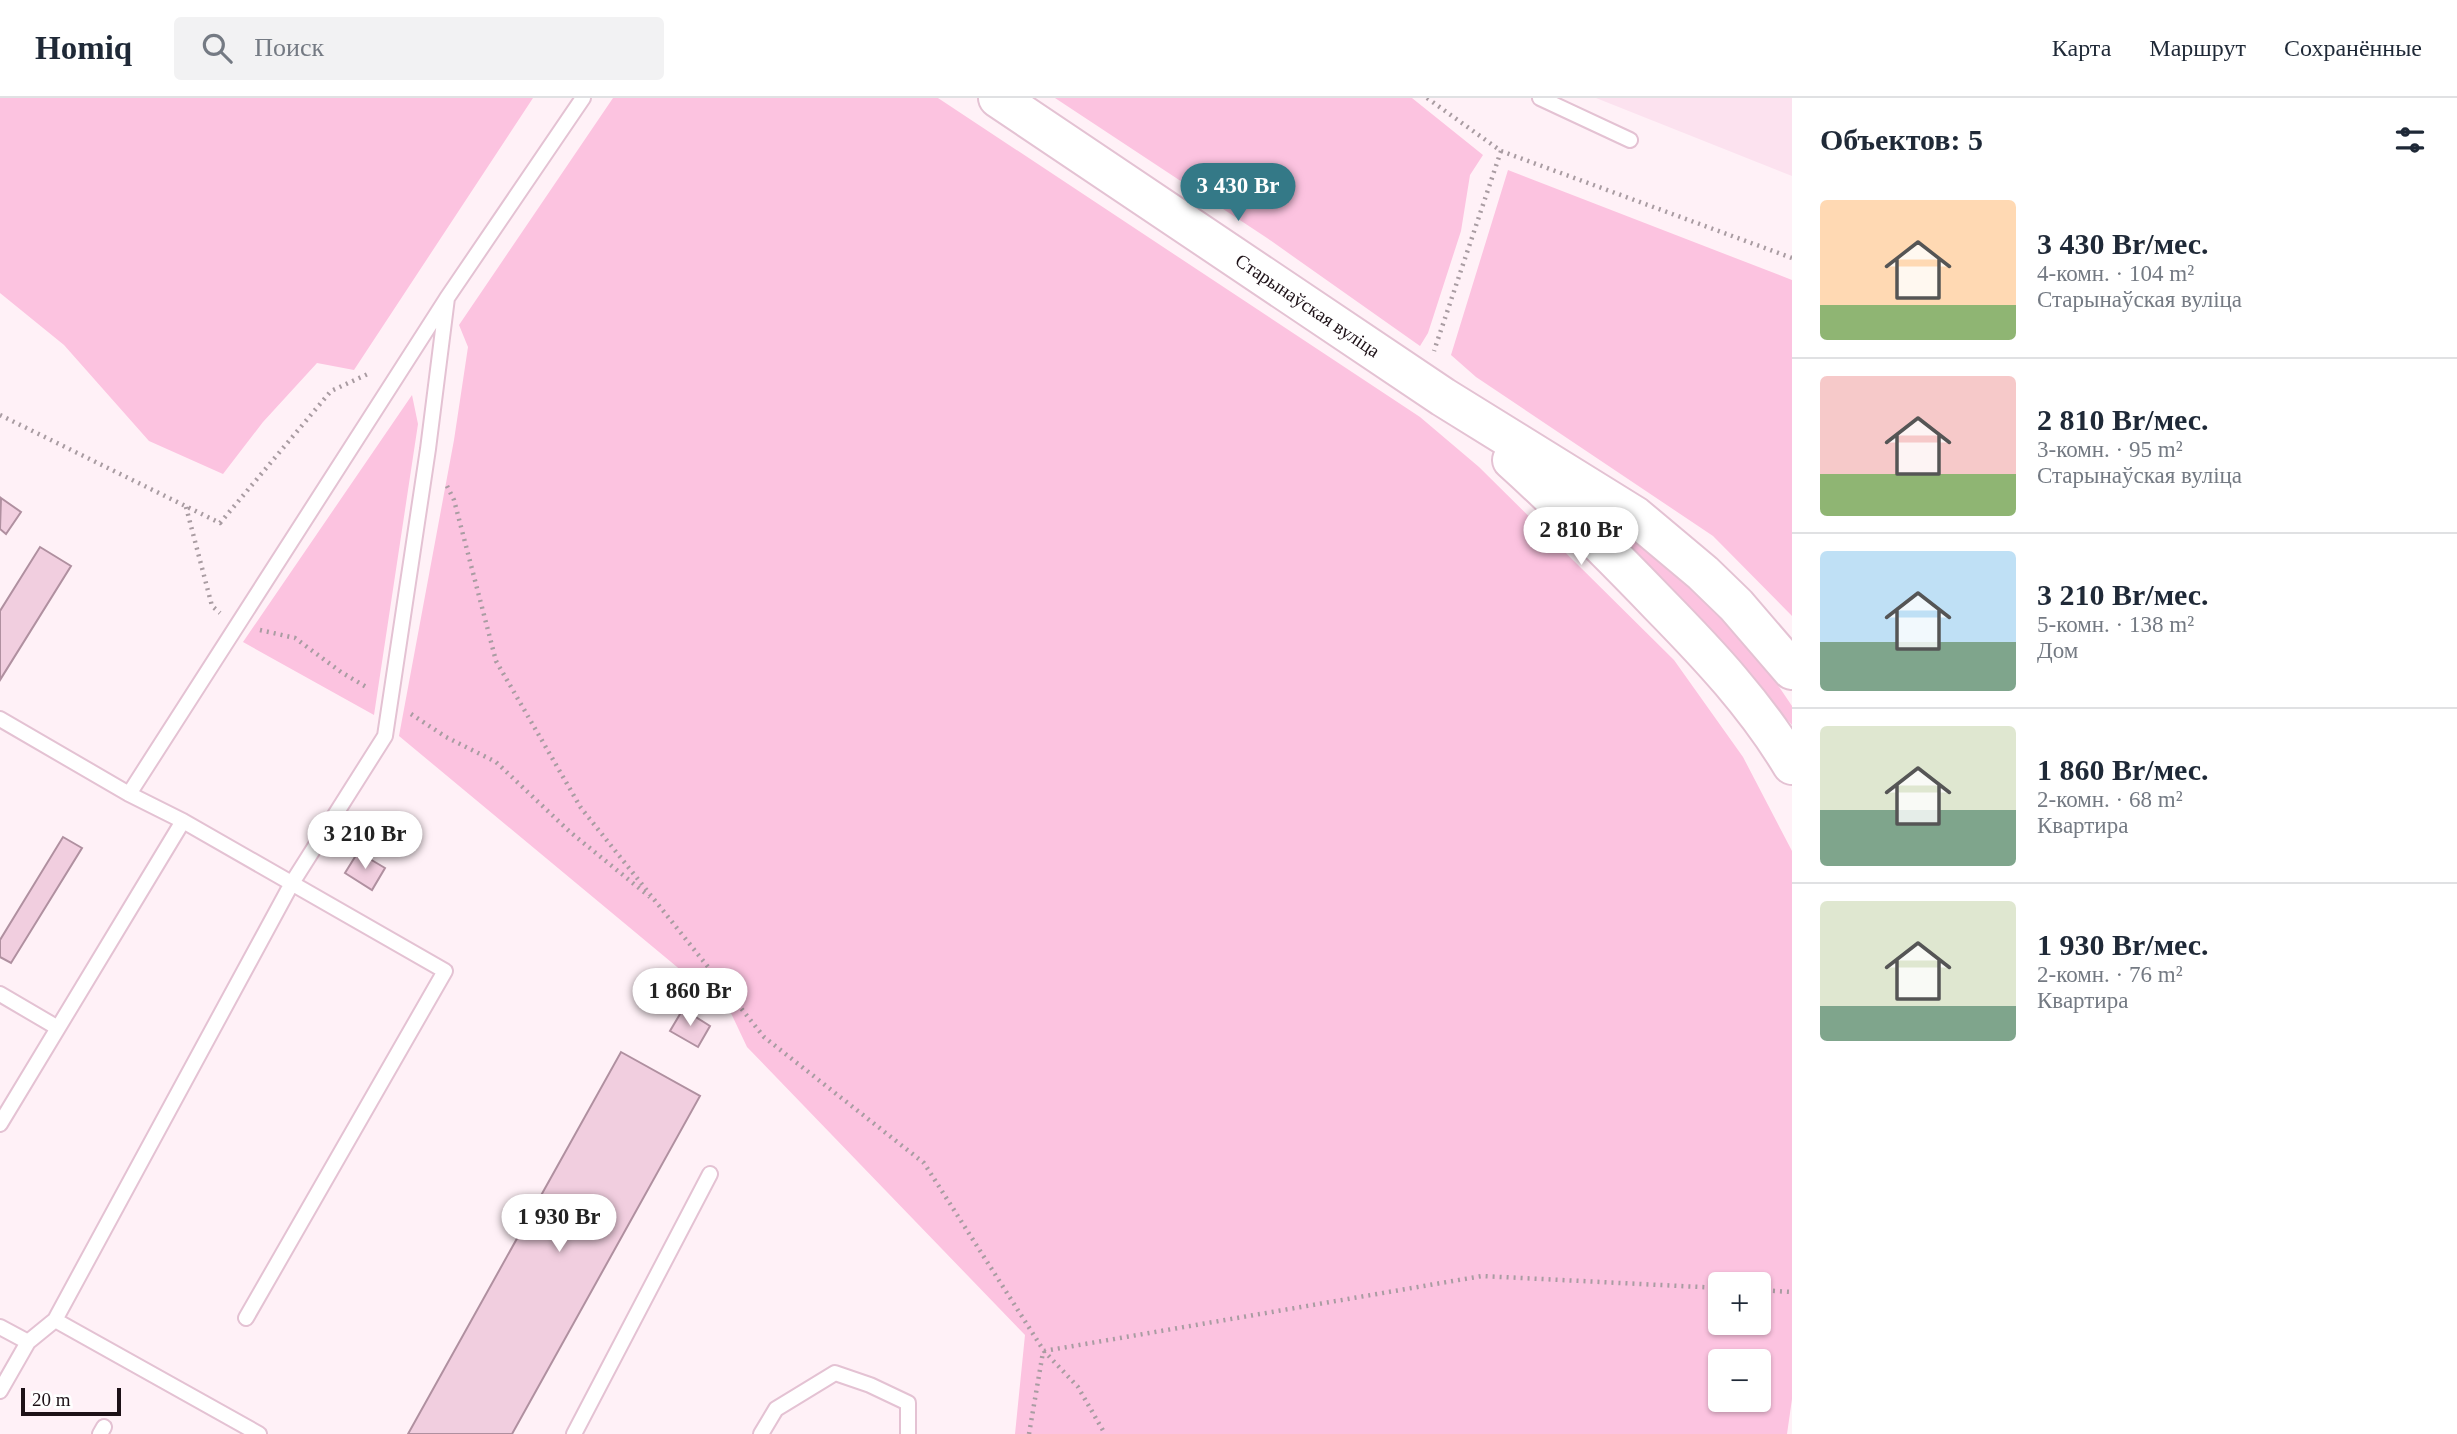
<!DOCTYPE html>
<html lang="ru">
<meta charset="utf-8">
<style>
body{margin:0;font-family:"Times New Roman",serif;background:#f2f2f3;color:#1f2937;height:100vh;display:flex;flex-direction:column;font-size:26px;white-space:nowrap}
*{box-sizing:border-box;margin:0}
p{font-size:23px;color:#747a83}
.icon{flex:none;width:38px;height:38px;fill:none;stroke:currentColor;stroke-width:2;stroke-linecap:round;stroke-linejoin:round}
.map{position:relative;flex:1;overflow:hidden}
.side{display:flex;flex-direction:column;background:#fff;width:665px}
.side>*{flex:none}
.buttons{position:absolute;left:1708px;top:1174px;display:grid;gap:14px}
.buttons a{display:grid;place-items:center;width:63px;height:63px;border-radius:7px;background:#fff;box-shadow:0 2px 5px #0004;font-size:35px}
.scale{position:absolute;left:21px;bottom:18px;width:100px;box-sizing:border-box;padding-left:7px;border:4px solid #1d1117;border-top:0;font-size:19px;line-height:24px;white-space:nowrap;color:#1d1117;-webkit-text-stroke:5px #fff;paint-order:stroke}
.price{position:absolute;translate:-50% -60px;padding:0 16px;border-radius:24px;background:#fff;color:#222;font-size:23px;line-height:46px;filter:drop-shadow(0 2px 4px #0008)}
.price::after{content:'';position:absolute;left:50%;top:42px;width:21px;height:16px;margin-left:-10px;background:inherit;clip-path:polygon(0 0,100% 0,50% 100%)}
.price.active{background:#347987;color:#fff}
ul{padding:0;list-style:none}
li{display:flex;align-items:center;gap:21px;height:175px;padding:0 28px}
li+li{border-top:2px solid #e0e1e3}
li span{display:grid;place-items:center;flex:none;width:196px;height:140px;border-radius:7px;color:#555}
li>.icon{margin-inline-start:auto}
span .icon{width:84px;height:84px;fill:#fffc;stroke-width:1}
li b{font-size:30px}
h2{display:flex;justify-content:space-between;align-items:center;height:84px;padding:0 28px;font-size:30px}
header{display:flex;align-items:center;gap:42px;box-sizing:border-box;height:98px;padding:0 35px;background:#fff;border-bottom:2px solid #e0e1e3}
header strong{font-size:33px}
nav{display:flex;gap:38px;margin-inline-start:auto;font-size:24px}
.search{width:490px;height:63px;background:#f2f2f3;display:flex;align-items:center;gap:18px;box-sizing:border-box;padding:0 24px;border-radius:7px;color:#747a83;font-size:26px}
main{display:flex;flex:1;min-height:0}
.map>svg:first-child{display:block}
.built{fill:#fce2ef}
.green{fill:#fcc3e0;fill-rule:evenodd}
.building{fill:#f1cedf;stroke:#b090a0;stroke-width:2}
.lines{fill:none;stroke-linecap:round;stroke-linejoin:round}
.service-casing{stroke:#e4c2d3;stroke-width:18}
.secondary-casing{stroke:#e4c2d3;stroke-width:42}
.path{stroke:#a99ca2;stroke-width:4.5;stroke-dasharray:2 5;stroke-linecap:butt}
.service{stroke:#fff;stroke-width:14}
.secondary{stroke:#fff;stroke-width:38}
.labels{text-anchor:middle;stroke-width:7;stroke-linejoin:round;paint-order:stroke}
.street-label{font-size:19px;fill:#1d1117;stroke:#fff}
</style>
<header>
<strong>Homiq</strong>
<div class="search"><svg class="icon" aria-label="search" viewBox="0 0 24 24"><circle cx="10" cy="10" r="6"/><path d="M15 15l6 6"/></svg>Поиск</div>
<nav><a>Карта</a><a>Маршрут</a><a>Сохранённые</a></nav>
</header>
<main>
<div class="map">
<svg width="1792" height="1336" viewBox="0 0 1792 1336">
<rect width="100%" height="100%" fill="#fff1f7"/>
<path class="built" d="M1596,0H1792V78Z"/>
<path class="green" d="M0,0H533L354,272L317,265L263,324L223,376L149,343L64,247L0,195Z
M613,0H938L1420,319L1479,369L1674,562L1743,659L1792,753V1301L1787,1336H1015L1025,1237L747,949L730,913L399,638L454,342L468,249L459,227ZM1720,1186H1759V1225H1720ZM1720,1264H1759V1302H1720Z
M1055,0H1412L1483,57L1470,77L1461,133L1428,235L1420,248L1267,140Z
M1508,72L1792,182V518L1713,438L1476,279L1451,257Z
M412,297L418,326L374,617L243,544Z
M1566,392L1620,425L1693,488L1771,577L1792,608V627Z"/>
<path class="building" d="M1,400L21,414L6,436L0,431Z
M40,449L71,468L0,582V513Z
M63,739L82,750L11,865L0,859V842Z
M358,754L385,770L372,792L345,775Z
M683,911L710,928L698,949L670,933Z
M621,954L700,998L512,1336H408Z"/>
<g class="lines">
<defs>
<path id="service" d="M1540,0L1630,42
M0,621L129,696L183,723L445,873L246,1220
M129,696L447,200L583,0
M0,896L58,930
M0,1026L183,723
M55,1222L259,1336
M0,1229L28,1244
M0,1293L28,1244L55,1222L292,785L385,638L428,351L447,200
M100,1336L104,1329
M574,1336L710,1076
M761,1336L776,1311L835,1275L870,1287L908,1305V1336"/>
<path id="secondary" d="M998,0L1443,299L1635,418L1703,475L1736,507L1792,572
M1512,362C1563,408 1612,457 1660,507C1709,557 1756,607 1792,667"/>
</defs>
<use href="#service" class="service-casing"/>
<use href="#secondary" class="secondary-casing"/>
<path class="path" d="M1427,0L1501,53L1434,253
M1501,53L1792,160
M0,317L220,425L331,293L370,275
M447,388L454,402L496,563L581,710L764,939L924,1065L1044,1253L1078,1289L1105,1336
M186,409L212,508L220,515
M260,532L295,540L341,574L368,590
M411,616L446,639L496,664L570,734L650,799
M1759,1192L1792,1194
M1044,1253L1482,1178L1720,1190
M1029,1336L1043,1254"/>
<use href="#service" class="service"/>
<use href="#secondary" class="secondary"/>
</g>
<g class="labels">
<g class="street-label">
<text transform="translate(1308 207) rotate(34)" y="7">Старынаўская вуліца</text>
</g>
</g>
</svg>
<div class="buttons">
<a>+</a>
<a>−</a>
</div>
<div class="scale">20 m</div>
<b class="price active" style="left:1238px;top:125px">3 430 Br</b>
<b class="price" style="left:1581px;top:469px">2 810 Br</b>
<b class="price" style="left:365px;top:773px">3 210 Br</b>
<b class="price" style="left:690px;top:930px">1 860 Br</b>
<b class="price" style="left:559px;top:1156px">1 930 Br</b>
</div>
<section class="side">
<h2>Объектов: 5<svg class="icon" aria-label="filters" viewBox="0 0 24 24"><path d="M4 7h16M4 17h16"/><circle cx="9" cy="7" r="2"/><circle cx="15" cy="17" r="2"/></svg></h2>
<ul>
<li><span style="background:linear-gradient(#ffd9b3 75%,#8fb573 0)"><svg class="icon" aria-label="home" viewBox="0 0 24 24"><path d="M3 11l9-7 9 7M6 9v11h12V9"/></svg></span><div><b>3 430 Br/мес.</b><p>4-комн. · 104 m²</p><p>Старынаўская вуліца</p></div></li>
<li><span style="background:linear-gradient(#f6c9c9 70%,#8fb573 0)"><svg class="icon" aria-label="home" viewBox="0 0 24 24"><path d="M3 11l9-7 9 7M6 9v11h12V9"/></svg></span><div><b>2 810 Br/мес.</b><p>3-комн. · 95 m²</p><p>Старынаўская вуліца</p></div></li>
<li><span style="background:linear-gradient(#bfe0f5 65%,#7fa58c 0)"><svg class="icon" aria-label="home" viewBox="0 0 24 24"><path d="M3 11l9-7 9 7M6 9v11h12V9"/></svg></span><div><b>3 210 Br/мес.</b><p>5-комн. · 138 m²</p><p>Дом</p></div></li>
<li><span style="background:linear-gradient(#dfe7d0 60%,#7fa58c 0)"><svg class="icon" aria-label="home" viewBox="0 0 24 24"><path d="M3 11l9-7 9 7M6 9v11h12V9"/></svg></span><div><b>1 860 Br/мес.</b><p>2-комн. · 68 m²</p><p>Квартира</p></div></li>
<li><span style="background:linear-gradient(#dfe7d0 75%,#7fa58c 0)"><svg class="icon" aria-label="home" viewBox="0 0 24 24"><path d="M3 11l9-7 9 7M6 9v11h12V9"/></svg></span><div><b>1 930 Br/мес.</b><p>2-комн. · 76 m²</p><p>Квартира</p></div></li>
</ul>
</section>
</main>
